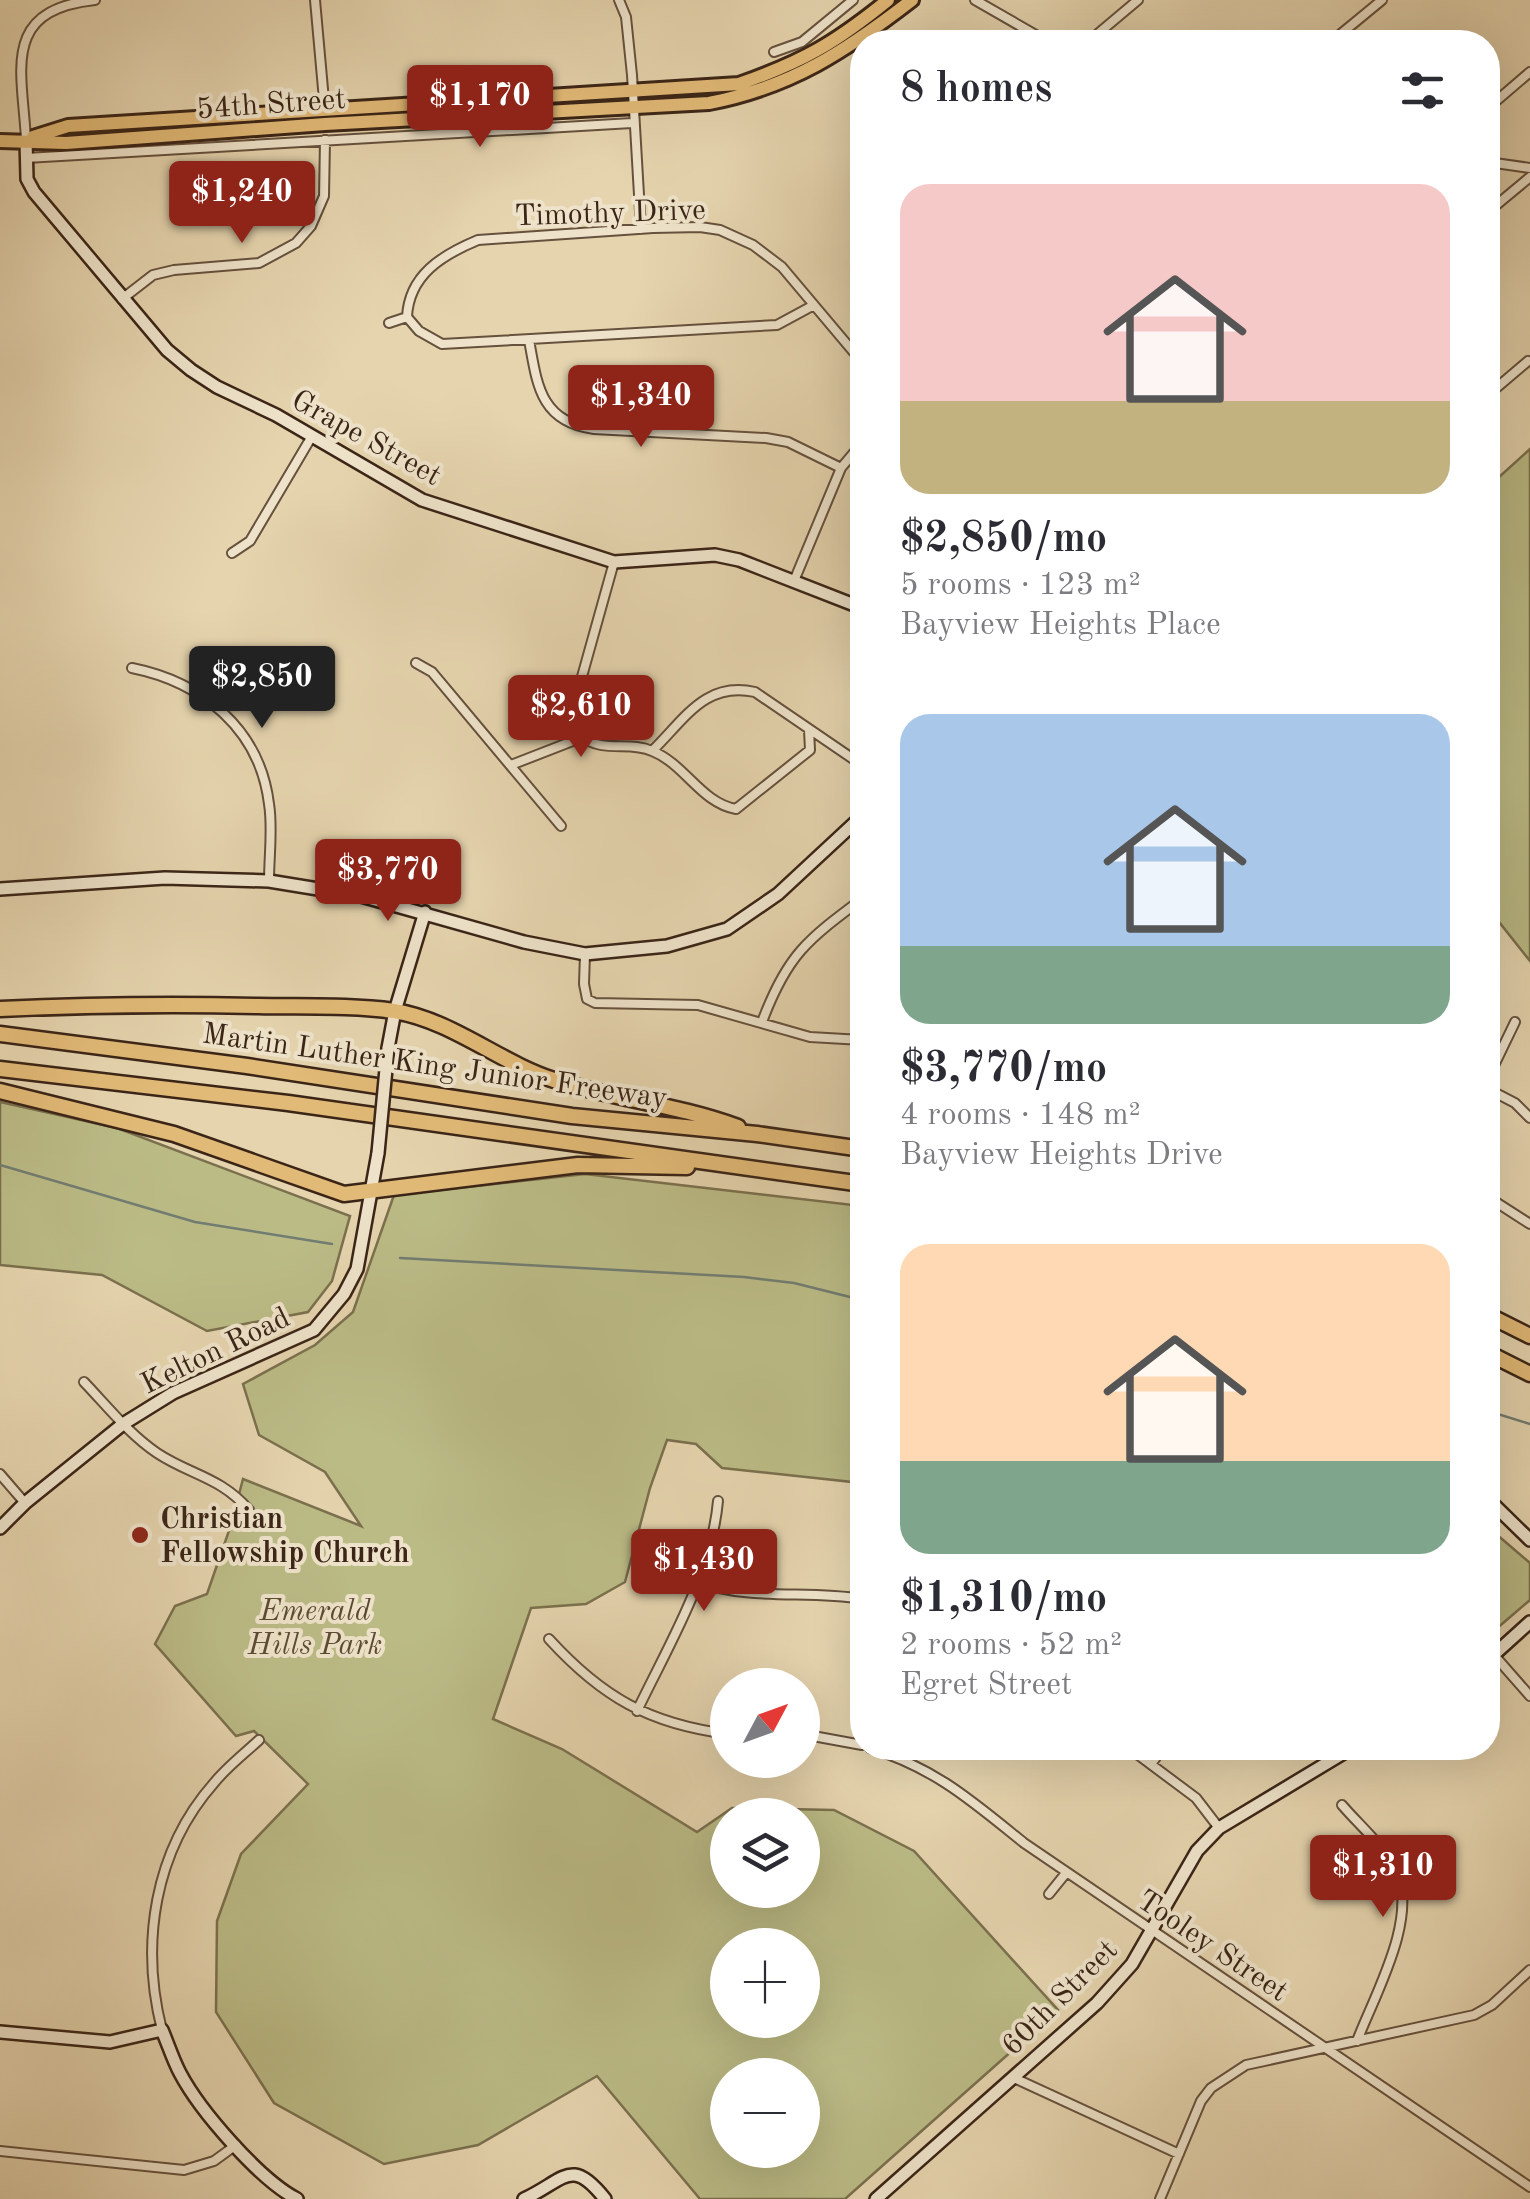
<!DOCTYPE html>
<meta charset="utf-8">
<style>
body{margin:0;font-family:"Old Standard TT",serif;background:#f2f2f3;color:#2b2b33;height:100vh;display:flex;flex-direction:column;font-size:38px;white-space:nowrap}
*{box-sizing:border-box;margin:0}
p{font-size:32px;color:#7c7c81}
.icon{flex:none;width:55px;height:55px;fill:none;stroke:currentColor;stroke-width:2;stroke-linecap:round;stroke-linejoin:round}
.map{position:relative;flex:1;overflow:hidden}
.panel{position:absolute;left:850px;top:30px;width:650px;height:1730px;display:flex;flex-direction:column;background:#fff;border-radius:40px;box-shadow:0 10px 40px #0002}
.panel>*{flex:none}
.needle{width:65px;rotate:49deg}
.buttons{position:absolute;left:710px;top:1668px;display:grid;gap:20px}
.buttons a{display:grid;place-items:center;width:110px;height:110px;border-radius:50%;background:#fff;box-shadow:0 10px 40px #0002;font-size:50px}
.price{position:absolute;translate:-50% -85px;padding:0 22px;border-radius:10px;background:#8f2418;color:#fff;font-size:32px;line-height:65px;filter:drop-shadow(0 2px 5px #0008)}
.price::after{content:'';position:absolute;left:50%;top:60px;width:30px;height:22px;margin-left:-15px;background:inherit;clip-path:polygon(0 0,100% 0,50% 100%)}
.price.on{background:#222;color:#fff}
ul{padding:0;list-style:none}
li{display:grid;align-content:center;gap:20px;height:530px;padding:0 50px}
li span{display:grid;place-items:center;height:310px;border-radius:30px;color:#555}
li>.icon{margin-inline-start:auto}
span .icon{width:180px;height:180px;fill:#fffc;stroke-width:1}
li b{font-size:42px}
h2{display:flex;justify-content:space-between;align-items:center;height:120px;padding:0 50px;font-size:42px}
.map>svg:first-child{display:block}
.green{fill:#bbbb86;stroke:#7b704e;stroke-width:2.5;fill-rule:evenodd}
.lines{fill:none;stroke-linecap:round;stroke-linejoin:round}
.stream{stroke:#727d72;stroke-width:2.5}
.street-casing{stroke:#66513d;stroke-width:12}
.secondary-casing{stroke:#3b2517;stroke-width:16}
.primary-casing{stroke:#3b2517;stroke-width:18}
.highway-casing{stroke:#3b2517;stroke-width:19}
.street{stroke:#eee3ca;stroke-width:8}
.secondary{stroke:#eee3ca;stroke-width:11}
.primary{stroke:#e2ba77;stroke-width:12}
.highway{stroke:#e2ba77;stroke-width:14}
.secondary-bridge-casing{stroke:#3b2517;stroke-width:16;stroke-linecap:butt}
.secondary-bridge{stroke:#eee3ca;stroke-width:11}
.poi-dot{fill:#8f2418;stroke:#eee3ca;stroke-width:4}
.labels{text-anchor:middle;stroke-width:8;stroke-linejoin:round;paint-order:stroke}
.street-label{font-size:30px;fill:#3b2517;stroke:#eee3ca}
.poi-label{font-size:30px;font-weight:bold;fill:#3b2517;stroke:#eee3ca;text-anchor:start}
.park-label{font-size:30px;font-style:italic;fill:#5b4a33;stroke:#eee3ca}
</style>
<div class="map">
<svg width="1530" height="2199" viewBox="0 0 1530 2199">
<rect width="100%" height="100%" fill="#e5d4ae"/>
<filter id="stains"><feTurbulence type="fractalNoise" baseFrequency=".002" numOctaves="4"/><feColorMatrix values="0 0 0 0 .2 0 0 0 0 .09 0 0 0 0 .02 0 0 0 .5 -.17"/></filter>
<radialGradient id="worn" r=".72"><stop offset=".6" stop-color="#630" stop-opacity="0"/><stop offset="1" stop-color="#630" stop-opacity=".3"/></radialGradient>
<path class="green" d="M1530,449V961L1488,908V487Z
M0,1102L117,1128L350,1216L332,1281L308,1312L207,1331L102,1275L0,1265Z
M585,1174L862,1206V1483L722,1468L696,1444L667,1440L650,1488L625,1582L586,1604L531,1608L493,1719L562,1749L697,1832L732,1808L834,1810L914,1851L1058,2010L845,2199H700L597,2076L478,2145L384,2164L274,2103L216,2012L217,1921L241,1854L308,1784L254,1731L236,1736L155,1644L175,1606L207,1594L231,1525L243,1479L361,1526L325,1472L259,1435L243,1384L315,1345L353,1312L394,1195ZM728,1815H802V1890H728ZM728,1945H802V2020H728ZM728,2075H802V2150H728Z
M1488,1527L1530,1563V1600L1488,1636Z"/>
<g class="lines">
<path class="stream" d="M0,1165L195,1222L332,1244
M400,1258L744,1277L794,1283L862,1300
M1488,1411L1530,1424"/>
<defs>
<path id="street" d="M315,0L324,100
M619,0L626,17L632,75L641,229
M975,0L1048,42
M1088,42L1138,0
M1331,42L1382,0
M774,52L802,42L853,0
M1488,108L1530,72
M26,139C22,69 1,10 95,0
M26,158L632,123
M1488,162L1530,168
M1488,212L1530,177
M122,299L153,275L174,270L259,263L296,243L311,226L324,196L325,140
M407,317C409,275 442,255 478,240L653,228L700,227L720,230L753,245L782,267L862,362
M407,317L419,331L442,344L777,325L814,305
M389,323L407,317
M529,340C537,384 540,422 594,429L766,438L788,442L841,468
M1488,395L1528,361
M232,553L250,541L312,436
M794,581L841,468L862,443
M416,663L432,672L561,826
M132,668C202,682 260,729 269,804C273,828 269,856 269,881
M583,737L575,709L576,698L614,562
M652,751C685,719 705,681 755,692L862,765
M511,765L583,737C602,753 630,741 652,751C685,764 701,803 736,809L810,750L809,730
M585,954L584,984L587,999L595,1003L698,1005L810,1037L862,1040
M762,1022C787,955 807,940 862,899
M1488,1078L1515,1022
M1488,1089L1515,1103L1530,1118
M1488,1197L1530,1224
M84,1382C107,1406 129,1434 157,1453C190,1475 221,1477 249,1510
M0,1474L25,1503
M698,1582C751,1601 807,1590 862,1599
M549,1639C602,1697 649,1724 728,1734
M1494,1655L1530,1696
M637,1711C669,1644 711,1576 718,1501
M802,1734L862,1745
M870,1748C935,1768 972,1801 1024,1843L1530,2187
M1129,1748L1196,1798L1219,1828
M1151,1764L1163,1748
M1342,1805C1360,1826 1384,1846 1396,1871C1419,1918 1374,1996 1357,2041
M1049,1894L1066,1873
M162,2030C140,1944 154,1851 214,1783C227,1767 244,1754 259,1740
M1014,2078L1179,2154
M0,2151L184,2170L214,2161L236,2145
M1160,2199L1201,2101L1211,2088L1246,2065L1474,2015L1492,2005L1530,1970"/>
<path id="secondary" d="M26,139L27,179L34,192L167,350L191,370L217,387L276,415L422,500L614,562L715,555L739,560L862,608
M0,889L165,878L269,881L361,896L524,942L585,954L667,946L727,929L778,894L862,816
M388,1048L395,1011L425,912
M1488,1499L1530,1540
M0,1528L25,1503L123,1424L173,1393L314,1330L344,1294L357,1269L378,1153
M1488,1660L1530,1622
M0,2032L110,2042L162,2030C168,2044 173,2060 180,2073C200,2111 260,2180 297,2199
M524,2199C565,2180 571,2156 605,2199
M876,2199L1097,2003L1132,1964L1197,1851L1219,1828L1352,1748"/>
<path id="primary" d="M33,137L68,126L739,84C804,61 835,43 888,0
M0,141L66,143L325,124L709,103C792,87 846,51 912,0"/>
<path id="highway" d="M0,1009C86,1005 172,1004 258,1006C303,1007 350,1005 394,1011C452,1020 500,1063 554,1080C615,1099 678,1105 738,1127
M0,1034L247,1066L572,1116L757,1134L862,1149
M0,1069L288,1103L862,1184
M0,1091L174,1134L344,1194L578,1165L687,1167
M1488,1315L1530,1336
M1488,1353L1530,1374"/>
</defs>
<use href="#street" class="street-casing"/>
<use href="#secondary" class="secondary-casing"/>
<use href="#primary" class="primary-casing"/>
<use href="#highway" class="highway-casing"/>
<use href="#street" class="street"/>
<use href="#secondary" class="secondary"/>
<use href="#primary" class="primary"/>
<use href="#highway" class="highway"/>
<defs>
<path id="secondary-bridge" d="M378,1153L388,1048"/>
</defs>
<use href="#secondary-bridge" class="secondary-bridge-casing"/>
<use href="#secondary-bridge" class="secondary-bridge"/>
</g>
<circle class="poi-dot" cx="140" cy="1535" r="10"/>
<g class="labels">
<g class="street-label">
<text transform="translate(271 103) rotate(-4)" y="10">54th Street</text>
<text transform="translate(610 212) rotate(-2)" y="10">Timothy Drive</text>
<text transform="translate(367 437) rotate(29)" y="10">Grape Street</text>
<text transform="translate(435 1065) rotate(8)" y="10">Martin Luther King Junior Freeway</text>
<text transform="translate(215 1350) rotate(-26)" y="10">Kelton Road</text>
<text transform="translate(1213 1945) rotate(34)" y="10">Tooley Street</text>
<text transform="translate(1059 1997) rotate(-45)" y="10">60th Street</text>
</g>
<g class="poi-label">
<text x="160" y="1528">Christian<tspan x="160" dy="34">Fellowship Church</tspan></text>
</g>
<g class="park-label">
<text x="315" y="1620">Emerald<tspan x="315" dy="34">Hills Park</tspan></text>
</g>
</g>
<rect width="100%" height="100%" filter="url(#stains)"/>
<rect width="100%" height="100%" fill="url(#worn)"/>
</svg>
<div class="buttons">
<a><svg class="needle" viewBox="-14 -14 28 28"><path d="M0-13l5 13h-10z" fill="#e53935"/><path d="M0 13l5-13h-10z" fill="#7c7c81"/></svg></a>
<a><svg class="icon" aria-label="layers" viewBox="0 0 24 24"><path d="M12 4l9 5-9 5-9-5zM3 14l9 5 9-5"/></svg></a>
<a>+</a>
<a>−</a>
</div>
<b class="price" style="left:480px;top:150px">$1,170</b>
<b class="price" style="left:242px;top:246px">$1,240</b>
<b class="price" style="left:641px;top:450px">$1,340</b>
<b class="price on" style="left:262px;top:731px">$2,850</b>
<b class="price" style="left:581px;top:760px">$2,610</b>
<b class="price" style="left:388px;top:924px">$3,770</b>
<b class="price" style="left:704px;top:1614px">$1,430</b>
<b class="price" style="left:1383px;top:1920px">$1,310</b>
<section class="panel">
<h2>8 homes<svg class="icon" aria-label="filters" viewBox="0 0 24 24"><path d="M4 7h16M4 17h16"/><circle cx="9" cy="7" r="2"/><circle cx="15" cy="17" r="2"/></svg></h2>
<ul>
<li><span style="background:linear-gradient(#f6c9c9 70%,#c2b280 0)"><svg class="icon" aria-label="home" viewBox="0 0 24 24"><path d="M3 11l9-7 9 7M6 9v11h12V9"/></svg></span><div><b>$2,850/mo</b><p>5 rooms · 123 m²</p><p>Bayview Heights Place</p></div></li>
<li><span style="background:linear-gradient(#a9c7e8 75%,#7fa58c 0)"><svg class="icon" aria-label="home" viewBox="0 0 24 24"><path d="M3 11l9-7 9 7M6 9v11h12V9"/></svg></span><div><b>$3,770/mo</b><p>4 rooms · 148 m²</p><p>Bayview Heights Drive</p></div></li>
<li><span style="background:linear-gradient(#ffd9b3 70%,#7fa58c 0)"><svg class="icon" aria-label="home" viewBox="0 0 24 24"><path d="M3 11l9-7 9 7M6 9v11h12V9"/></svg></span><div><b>$1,310/mo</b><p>2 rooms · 52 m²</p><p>Egret Street</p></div></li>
</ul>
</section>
</div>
